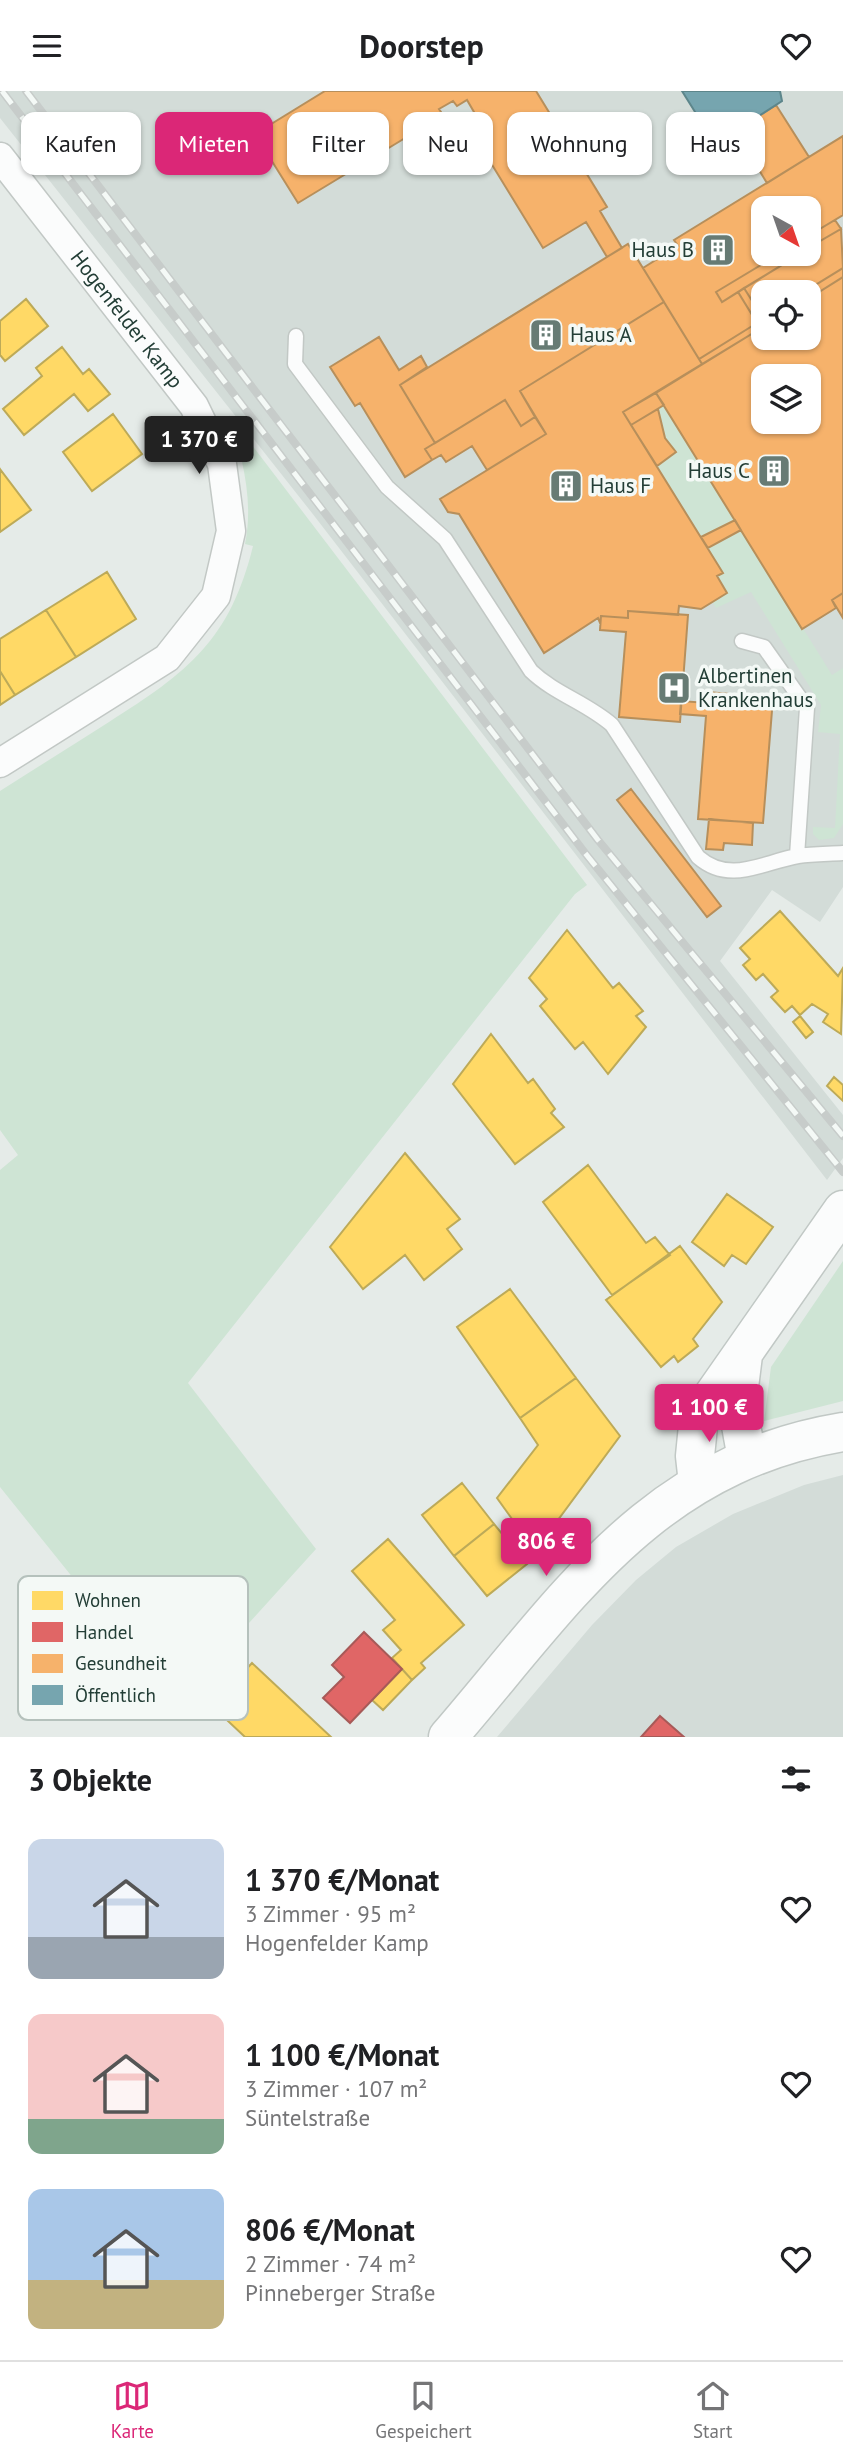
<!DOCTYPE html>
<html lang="de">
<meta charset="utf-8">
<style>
body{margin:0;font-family:"PT Sans",sans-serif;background:#f2f2f2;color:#202124;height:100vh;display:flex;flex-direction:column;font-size:26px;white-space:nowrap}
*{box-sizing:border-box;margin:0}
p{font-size:23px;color:#757577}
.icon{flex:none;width:38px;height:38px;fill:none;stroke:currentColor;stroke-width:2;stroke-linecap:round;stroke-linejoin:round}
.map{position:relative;height:1646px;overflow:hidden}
.panel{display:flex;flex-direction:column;background:#fff;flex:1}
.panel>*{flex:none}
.banner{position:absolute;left:21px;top:21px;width:802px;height:63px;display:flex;gap:14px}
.needle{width:46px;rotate:140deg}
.tools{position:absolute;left:751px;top:105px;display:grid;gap:14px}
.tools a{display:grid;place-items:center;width:70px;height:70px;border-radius:14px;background:#fff;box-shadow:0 2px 5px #0004;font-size:35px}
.price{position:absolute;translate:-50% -60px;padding:0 16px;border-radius:7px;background:#db2777;color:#fff;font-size:23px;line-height:46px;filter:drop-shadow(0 2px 4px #0008)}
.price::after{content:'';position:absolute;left:50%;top:42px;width:21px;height:16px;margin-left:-10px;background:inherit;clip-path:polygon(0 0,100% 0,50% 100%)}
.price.selected{background:#222;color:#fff}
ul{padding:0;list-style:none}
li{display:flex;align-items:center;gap:21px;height:175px;padding:0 28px}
li span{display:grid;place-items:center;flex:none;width:196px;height:140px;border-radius:14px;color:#555}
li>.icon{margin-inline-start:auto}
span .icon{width:84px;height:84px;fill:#fffc;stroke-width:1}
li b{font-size:30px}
h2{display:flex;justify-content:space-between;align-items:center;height:84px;padding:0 28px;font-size:30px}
.tag{padding:0 24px;border-radius:14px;background:#fff;box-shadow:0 2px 5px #0004;font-size:24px;line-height:63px}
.tag.selected{background:#db2777;color:#fff}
header{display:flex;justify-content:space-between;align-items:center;height:91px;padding:0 28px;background:#fff;font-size:32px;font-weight:800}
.tab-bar{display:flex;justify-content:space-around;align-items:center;height:98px;border-top:2px solid #e0e0e0;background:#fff;font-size:19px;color:#757577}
.tab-bar a{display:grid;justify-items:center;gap:4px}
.tab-bar .selected{color:#db2777}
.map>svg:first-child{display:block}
.built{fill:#d3dcd8;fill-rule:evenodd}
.green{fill:#cee4d4}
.homes{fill:#ffd966;stroke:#bdaa58;stroke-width:2}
.shops{fill:#e06666;stroke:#a75a58;stroke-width:2}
.health{fill:#f6b26b;stroke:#b78f5b;stroke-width:2;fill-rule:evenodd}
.public{fill:#76a5af;stroke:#5d868b;stroke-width:2}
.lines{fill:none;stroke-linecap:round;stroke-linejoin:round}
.lane-casing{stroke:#c2c8c5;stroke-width:17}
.street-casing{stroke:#c2c8c5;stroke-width:31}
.secondary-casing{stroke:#c1c8c5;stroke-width:41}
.lane{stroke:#fbfcfc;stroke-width:14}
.street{stroke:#fbfcfc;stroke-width:28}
.secondary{stroke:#fbfcfc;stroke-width:38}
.rail-casing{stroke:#c7ccca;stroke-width:8}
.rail{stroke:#f4f9f6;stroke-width:5;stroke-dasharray:16;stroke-linecap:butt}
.labels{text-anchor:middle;stroke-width:7;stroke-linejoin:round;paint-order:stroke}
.poi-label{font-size:21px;fill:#233e36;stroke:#f4f9f6;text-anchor:start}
.street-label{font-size:21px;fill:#233e36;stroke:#f4f9f6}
.key{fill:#f4f9f6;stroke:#b5c1bc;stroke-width:2}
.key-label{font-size:19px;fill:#233e36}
</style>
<header><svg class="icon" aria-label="menu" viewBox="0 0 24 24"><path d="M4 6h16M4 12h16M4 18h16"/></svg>Doorstep<svg class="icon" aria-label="heart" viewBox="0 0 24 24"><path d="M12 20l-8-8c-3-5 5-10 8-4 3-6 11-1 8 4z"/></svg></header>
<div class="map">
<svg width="843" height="1646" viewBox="0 0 843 1646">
<rect width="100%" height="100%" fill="#e5ebe8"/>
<path class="built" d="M0,0H843V796L820,831L772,799L720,870L843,1024V1067L827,1089L312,422L0,27ZM763,117H808V163H763ZM763,201H808V247H763ZM763,285H808V331H763Z
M843,1384V1646H497L592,1534L636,1489L676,1456L733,1423L804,1394Z"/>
<path class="green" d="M664,314L832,584L843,577V733L834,747L819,749L813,743V736L835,737L840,643L818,641L821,614L751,501L716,517L712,510L717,485L723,481L657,375L676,361L665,347L658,318Z
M229,324L587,794L575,803L188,1292L316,1458L191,1596L94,1513L0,1396V1079L18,1064L0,1039V700C36,677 73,654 109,631C188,581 230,549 253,455L245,453C254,409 242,365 229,324Z
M843,1170V1310L764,1330L771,1276Z"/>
<path class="homes" d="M26,208L48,235L5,270L0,264V230Z
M62,256L83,283L89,278L110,303L88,320L74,303L24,344L3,318L42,285L36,277Z
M113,323L142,363L92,400L63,361Z
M0,378L31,419L0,441Z
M107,481L136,528L76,566L46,519Z
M46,519L76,566L15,604L0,580V548Z
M0,580L15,604L0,614Z
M780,820L838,885L843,877L841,943L823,931L828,923L812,913L800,924L792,915L785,921L771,906L778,900L763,883L756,889L743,874L750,868L740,857Z
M567,839L613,897L619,892L643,920L636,925L646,936L608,983L583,951L575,958L540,915L547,908L529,887Z
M800,925L813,941L806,947L793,931Z
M491,943L528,992L533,988L555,1018L551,1022L564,1036L515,1073L453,993Z
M834,986L843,994V1010L827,995Z
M405,1062L460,1128L447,1138L462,1158L424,1189L405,1164L363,1198L330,1156Z
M588,1074L646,1152L655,1146L670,1164L612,1204L543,1111Z
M727,1103L773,1136L746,1173L732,1164L724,1175L692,1151Z
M680,1155L722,1211L693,1248L698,1255L678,1271L674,1265L661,1276L606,1209Z
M510,1198L576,1287L520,1327L457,1236Z
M576,1287L620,1345L535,1460L497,1407L538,1354L520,1327Z
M462,1392L494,1433L454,1465L422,1424Z
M494,1433L527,1473L487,1505L454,1465Z
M388,1448L464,1534L421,1572L425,1577L412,1589L392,1567L401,1559L383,1539L395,1529L352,1480Z
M252,1572L331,1646H245L212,1615Z
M402,1578L412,1589L383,1619L372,1609Z"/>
<path class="shops" d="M364,1541L402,1578L350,1632L323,1607L344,1586L332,1574Z
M660,1625L684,1646H641Z"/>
<path class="health" d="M325,0H536L607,116L600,120L622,157L607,166L586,131L543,157L464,28L474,21L467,9L457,15L453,10L439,18L443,24L298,112L255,43Z
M776,14L809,66L767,92L735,40Z
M843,45V124L808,145V117H763V163H779L716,201L722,211L738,201L757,232L699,268L643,177L678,155L674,149Z
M835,129L841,138L808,157V145Z
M841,138L843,177L804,201H763V227L744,197L800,163H808V157Z
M628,153L664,211L520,300L535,326L521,335L505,309L435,352L400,294Z
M779,163H800L722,211L716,201Z
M843,177V186L808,208V201H804Z
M843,186V502L832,509L836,517L802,538L656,302L763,236V247H808V208ZM763,285H808V331H763Z
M744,197L763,227V236L702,273L699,268L757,232L738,201Z
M664,211L702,273L623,321L723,482L717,485L727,502L701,518L679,515L678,524L628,520V527L601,525L600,532L598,527L544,562L459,423L448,421L440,408L546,343L520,300Z
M379,246L399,279L421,265L427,276L400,294L435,352L425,358L432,369L405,386L360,312L355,315L330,276Z
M656,302L664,314L631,334L623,321Z
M505,309L521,335L535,326L546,343L487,379L472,355L446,371L441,364L432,369L425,358Z
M658,318L665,347L676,361L657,375L631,334Z
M735,429L741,439L708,457L701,446Z
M843,502V527L832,509Z
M628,520L688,524L680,631L619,626L626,541L600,539L601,525L628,527Z
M708,601L773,607L763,732L698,728L706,625L680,623L681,610L707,612Z
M631,698L721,815L707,826L617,709Z
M709,728L753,732L752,754L724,752L723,759L706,758Z"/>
<path class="public" d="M682,0H780L782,10L728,45L716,47L710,45Z"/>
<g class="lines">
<defs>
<path id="lane" d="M296,245L295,273L387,396L445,448L531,580C555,603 587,612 612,634L698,766C730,794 763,771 798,765C813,763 828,763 843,762
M742,550L764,556L807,617L797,765"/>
<g id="street">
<path id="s1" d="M0,66L194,315L222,373L231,440L216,505L167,567L0,672"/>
</g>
<path id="secondary" d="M743,1264L737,1312L747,1368
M698,1392L695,1365L699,1325L843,1119
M448,1646C567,1508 650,1373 843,1341"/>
</defs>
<use href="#lane" class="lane-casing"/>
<use href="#street" class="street-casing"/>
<use href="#secondary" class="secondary-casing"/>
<use href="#lane" class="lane"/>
<use href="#street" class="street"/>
<use href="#secondary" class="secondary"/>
<defs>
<path id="rail" d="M2,0L585,762L843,1081
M26,0L598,749L843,1045"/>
</defs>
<use href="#rail" class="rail-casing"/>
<use href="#rail" class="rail"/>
</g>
<defs>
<symbol id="building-square" viewBox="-11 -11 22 22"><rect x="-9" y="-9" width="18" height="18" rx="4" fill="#677b74" stroke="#f4f9f6"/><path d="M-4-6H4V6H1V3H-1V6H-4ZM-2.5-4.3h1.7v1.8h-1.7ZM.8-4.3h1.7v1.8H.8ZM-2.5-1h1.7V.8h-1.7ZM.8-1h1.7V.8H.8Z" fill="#fff"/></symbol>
<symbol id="hospital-square" viewBox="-11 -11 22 22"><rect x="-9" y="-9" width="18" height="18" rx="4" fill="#677b74" stroke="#f4f9f6"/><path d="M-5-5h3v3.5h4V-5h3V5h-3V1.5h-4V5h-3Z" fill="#fff"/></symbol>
</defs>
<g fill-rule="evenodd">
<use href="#building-square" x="699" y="140" width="38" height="38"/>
<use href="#building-square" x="527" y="225" width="38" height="38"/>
<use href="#building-square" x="755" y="361" width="38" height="38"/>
<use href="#building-square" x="547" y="376" width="38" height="38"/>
<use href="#hospital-square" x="655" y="578" width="38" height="38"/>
</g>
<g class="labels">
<g class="poi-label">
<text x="694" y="166" text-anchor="end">Haus B</text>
<text x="570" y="251">Haus A</text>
<text x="750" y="387" text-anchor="end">Haus C</text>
<text x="590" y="402">Haus F</text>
<text x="698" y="592">Albertinen<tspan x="698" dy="24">Krankenhaus</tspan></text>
</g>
<g class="street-label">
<text dy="7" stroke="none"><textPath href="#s1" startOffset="206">Hogenfelder Kamp</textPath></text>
</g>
</g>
<rect x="18" y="1485" width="230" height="144" rx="10" class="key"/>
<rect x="32" y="1500" width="31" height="19" fill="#ffd966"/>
<rect x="32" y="1531" width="31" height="20" fill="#e06666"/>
<rect x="32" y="1563" width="31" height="19" fill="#f6b26b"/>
<rect x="32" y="1594" width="31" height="20" fill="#76a5af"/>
<g class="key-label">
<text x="75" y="1516">Wohnen</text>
<text x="75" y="1548">Handel</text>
<text x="75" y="1579">Gesundheit</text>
<text x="75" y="1611">Öffentlich</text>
</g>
</svg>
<div class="tools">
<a><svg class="needle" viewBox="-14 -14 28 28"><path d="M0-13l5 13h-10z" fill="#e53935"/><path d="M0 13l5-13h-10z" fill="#757577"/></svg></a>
<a><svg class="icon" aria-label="locate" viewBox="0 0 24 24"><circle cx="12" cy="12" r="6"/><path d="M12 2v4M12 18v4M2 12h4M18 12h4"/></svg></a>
<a><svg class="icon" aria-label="layers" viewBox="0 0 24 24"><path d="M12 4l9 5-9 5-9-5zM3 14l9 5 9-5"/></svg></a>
</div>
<b class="price selected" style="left:199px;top:385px">1 370 €</b>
<b class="price" style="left:709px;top:1353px">1 100 €</b>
<b class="price" style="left:546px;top:1487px">806 €</b>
<div class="banner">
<a class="tag">Kaufen</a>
<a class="tag selected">Mieten</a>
<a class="tag">Filter</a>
<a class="tag">Neu</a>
<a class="tag">Wohnung</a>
<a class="tag">Haus</a>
</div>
</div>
<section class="panel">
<h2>3 Objekte<svg class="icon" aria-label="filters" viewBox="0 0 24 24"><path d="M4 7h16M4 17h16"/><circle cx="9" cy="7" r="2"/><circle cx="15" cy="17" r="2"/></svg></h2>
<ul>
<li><span style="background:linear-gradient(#c9d6e8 70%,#9aa5b1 0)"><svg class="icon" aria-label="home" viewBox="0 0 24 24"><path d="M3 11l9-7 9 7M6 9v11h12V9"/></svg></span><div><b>1 370 €/Monat</b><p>3 Zimmer · 95 m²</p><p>Hogenfelder Kamp</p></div><svg class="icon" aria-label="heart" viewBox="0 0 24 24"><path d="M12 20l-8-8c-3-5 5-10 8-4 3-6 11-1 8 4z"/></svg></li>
<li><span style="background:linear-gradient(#f6c9c9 75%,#7fa58c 0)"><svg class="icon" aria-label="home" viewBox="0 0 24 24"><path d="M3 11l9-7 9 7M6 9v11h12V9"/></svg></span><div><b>1 100 €/Monat</b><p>3 Zimmer · 107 m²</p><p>Süntelstraße</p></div><svg class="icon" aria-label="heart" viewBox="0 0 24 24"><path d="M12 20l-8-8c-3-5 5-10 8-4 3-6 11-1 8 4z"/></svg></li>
<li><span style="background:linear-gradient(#a9c7e8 65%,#c2b280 0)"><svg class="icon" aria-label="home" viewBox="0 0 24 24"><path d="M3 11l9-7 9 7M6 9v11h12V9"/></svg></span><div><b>806 €/Monat</b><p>2 Zimmer · 74 m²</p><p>Pinneberger Straße</p></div><svg class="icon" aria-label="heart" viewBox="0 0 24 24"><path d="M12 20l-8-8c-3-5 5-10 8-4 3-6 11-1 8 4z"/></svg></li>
</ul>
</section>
<nav class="tab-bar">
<a class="selected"><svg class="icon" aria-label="map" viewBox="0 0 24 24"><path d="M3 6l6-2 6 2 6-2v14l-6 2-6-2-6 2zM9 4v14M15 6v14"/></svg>Karte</a>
<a><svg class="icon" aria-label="saved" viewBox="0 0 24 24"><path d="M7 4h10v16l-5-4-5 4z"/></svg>Gespeichert</a>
<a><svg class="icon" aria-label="home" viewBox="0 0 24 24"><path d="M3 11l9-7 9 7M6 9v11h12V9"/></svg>Start</a>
</nav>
